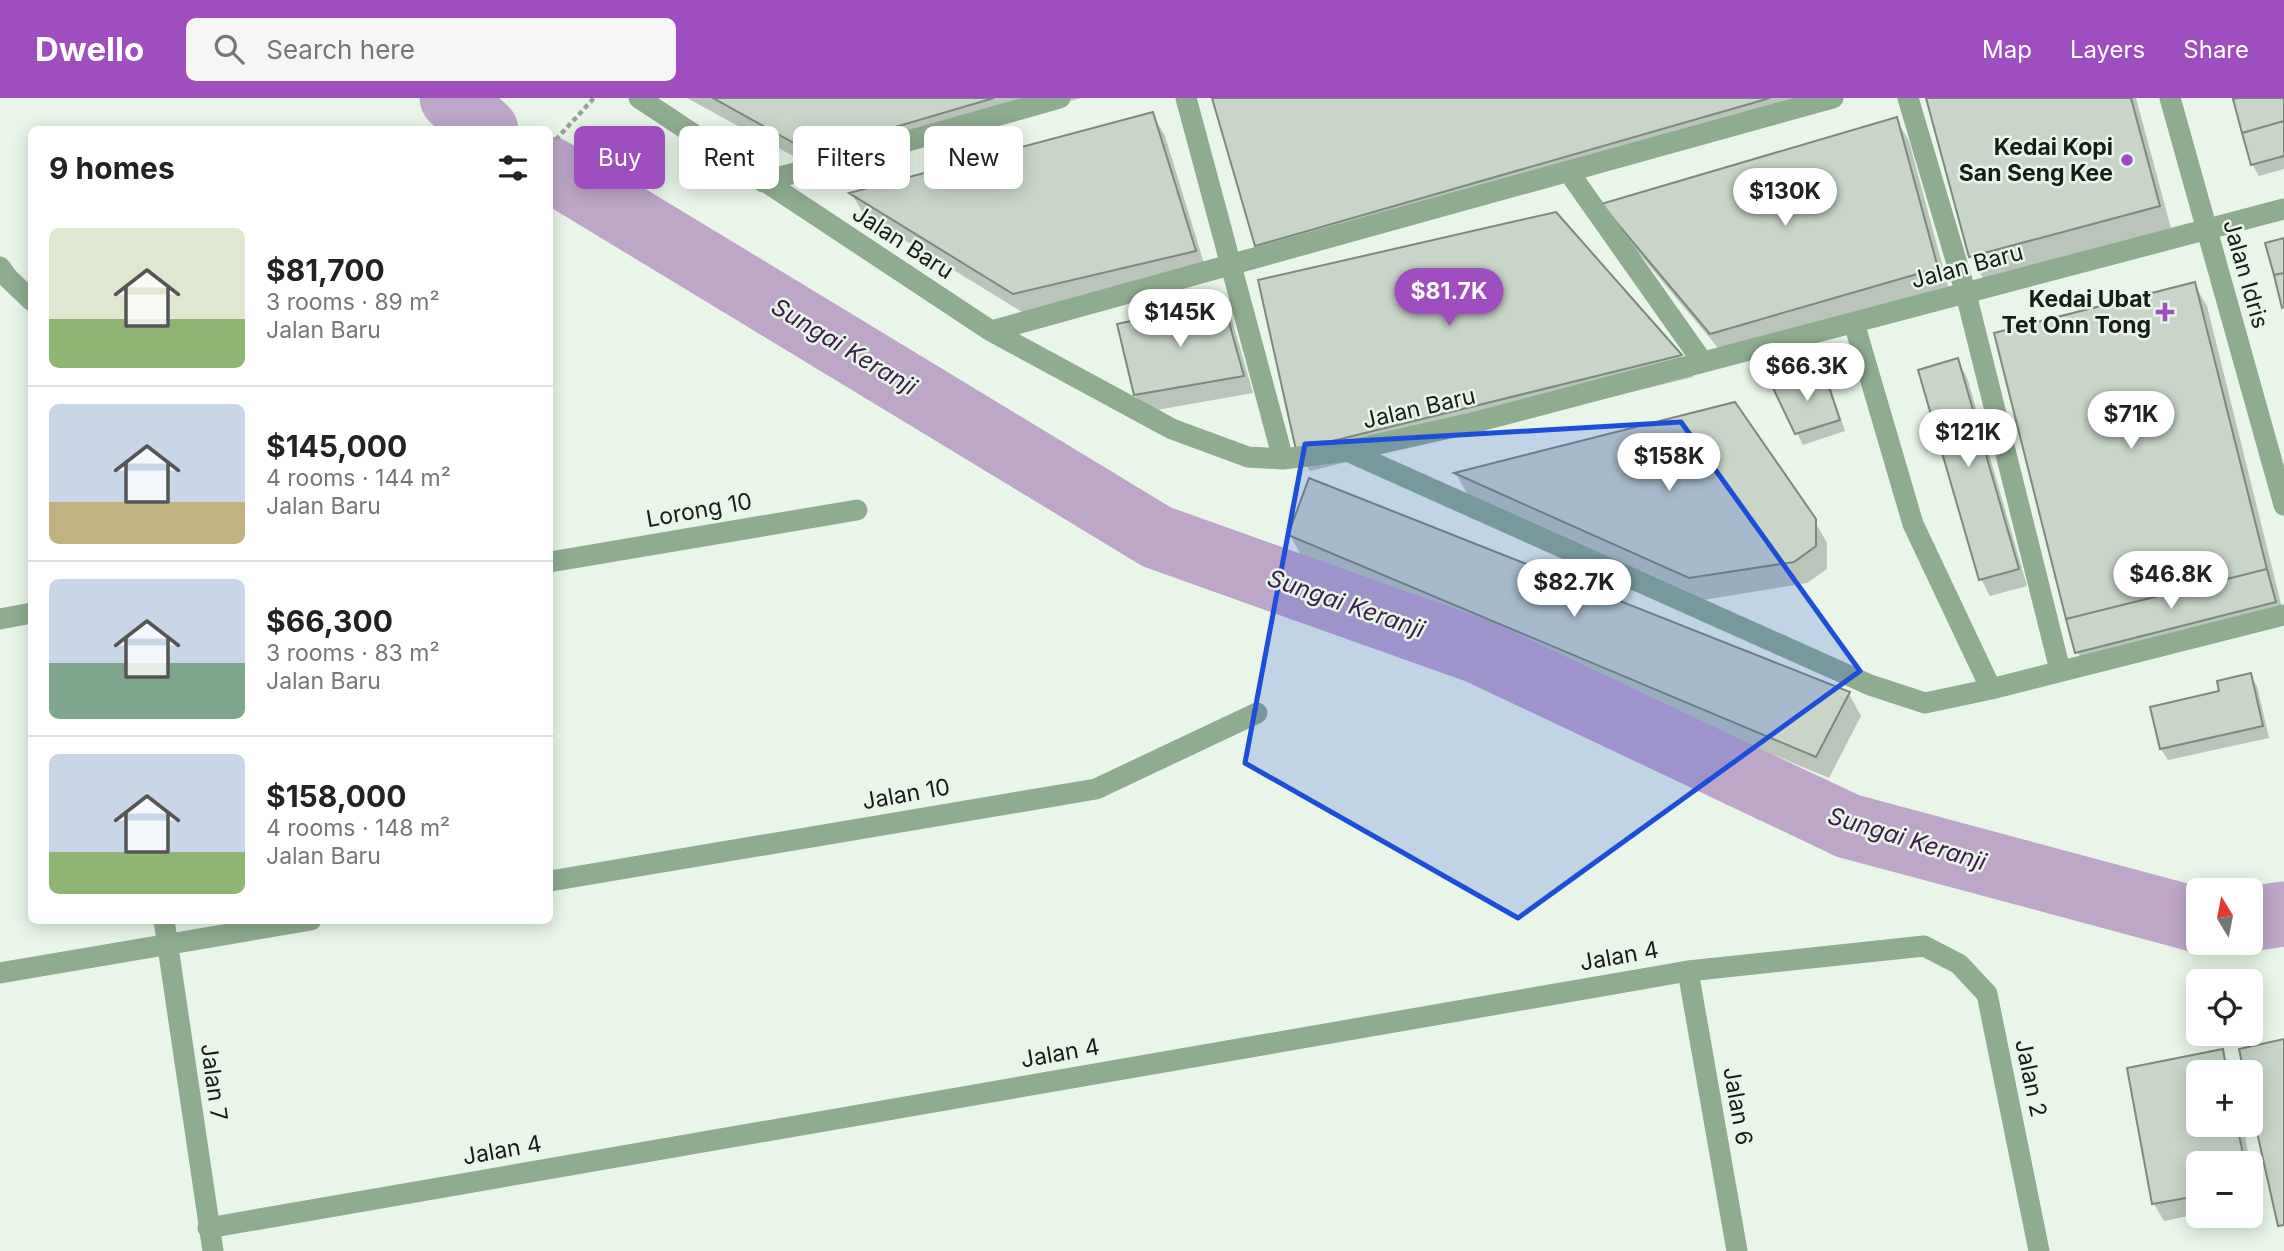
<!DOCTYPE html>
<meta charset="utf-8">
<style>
body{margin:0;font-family:Inter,sans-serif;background:#f6f6f6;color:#222;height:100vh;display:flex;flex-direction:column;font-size:26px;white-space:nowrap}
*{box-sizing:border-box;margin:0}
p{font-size:23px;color:#767676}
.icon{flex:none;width:38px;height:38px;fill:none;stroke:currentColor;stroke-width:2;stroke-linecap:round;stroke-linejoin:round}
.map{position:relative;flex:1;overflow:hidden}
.drawer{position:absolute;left:28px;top:28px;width:525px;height:798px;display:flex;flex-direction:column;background:#fff;border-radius:10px;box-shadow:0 4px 18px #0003}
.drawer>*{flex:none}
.top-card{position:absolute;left:574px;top:28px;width:665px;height:63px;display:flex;gap:14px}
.needle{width:46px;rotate:350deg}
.controls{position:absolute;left:2186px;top:780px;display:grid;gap:14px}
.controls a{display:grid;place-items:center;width:77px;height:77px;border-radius:10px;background:#fff;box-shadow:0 4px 18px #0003;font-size:35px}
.price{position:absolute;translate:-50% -60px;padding:0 16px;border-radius:24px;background:#fff;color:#222;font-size:23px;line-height:46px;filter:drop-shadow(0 2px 4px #0008)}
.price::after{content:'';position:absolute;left:50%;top:42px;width:21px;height:16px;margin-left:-10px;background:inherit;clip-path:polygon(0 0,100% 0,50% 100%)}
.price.active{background:#9e4ebe;color:#fff}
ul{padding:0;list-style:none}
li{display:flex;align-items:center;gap:21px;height:175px;padding:0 21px}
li+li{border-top:2px solid #e0e0e0}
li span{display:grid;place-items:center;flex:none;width:196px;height:140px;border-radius:10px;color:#555}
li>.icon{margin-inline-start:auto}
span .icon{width:84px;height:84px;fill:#fffc;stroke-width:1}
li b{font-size:30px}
h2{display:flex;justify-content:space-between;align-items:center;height:84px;padding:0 21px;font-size:30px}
.chip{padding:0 24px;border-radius:10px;background:#fff;box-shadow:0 4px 18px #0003;font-size:24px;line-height:63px}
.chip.active{background:#9e4ebe;color:#fff}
header{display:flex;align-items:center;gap:42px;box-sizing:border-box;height:98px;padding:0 35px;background:#9e4ebe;color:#fff}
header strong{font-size:33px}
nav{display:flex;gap:38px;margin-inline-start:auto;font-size:24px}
.search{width:490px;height:63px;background:#f6f6f6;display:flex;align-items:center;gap:18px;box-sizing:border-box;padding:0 24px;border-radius:10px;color:#767676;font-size:26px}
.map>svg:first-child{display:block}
.shadow{fill:#0003}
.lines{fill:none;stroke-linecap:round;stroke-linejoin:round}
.river{stroke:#bea6c9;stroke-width:65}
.building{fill:#c9d5c9;stroke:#7e897e;stroke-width:2}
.path{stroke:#9aa39a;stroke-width:4.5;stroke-dasharray:5 3.5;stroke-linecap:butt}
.minor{stroke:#8eac90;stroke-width:21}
.marked{fill:#1d4ed8;fill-opacity:0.2;stroke:#1d4ed8;stroke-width:5;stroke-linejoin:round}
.poi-dot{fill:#9e4ebe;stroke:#e9f5e9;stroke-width:2.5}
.labels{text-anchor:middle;stroke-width:5;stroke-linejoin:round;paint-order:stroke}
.poi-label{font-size:23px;font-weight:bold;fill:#181c18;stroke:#e9f5e9;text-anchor:end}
.street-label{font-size:23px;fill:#181c18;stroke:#e9f5e9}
.water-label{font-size:24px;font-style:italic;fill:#3c1c49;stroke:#e9f5e9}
</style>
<header>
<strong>Dwello</strong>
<div class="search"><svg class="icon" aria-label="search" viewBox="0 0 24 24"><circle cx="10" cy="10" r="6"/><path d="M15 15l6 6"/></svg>Search here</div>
<nav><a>Map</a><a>Layers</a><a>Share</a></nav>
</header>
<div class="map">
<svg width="2284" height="1153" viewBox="0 0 2284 1153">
<rect width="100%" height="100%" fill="#e9f5e9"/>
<path class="shadow" d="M687,0H1081L824,75Z
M1213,0H1837L1266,165L1257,148Z
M1928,0H2136L2171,130L1983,180L1971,158Z
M2234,0H2284V71L2259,78L2252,66Z
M1152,16L1165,38L1207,175L1027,217L864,117L852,96Z
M1896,21L1909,43L1949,192L1724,257L1616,128Z
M1555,116L1680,258L1693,279L1310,373L1297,351Z
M2194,186L2207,208L2284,518L2087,571L2077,554Z
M1222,205L1232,222L1253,295L1145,314L1135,297Z
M1957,262L1967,279L2027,488L1990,498L1981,481Z
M1823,276L1830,288L1845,333L1803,347L1775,289Z
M1456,376L1814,422L1827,445V471L1807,485L1703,502L1468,397Z
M1290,437L1849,596L1861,618L1829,680L1302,459Z
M2250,577L2257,588L2269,640L2168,662L2161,651L2152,610L2222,595Z
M2222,953L2233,975H2198V1027H2243L2250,1066H2198V1116L2164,1123L2154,1106L2129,971Z
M2250,1069L2257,1105L2250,1106Z"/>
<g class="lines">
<path class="river" d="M452,0L486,32
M550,71L1157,439L1480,554L1848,728L2198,822
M2250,821L2284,816"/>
</g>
<path class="building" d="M713,0H994L810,54Z
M1212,0H1770L1255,148Z
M1926,0H2131L2160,108L1969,159Z
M2238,0H2284V23L2242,35L2233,1Z
M1153,14L1196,153L1013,196L849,95Z
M1897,19L1938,170L1710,236L1601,106Z
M2284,23V58L2251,67L2242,35Z
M1556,114L1682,257L1296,352L1258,182Z
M2284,140V175L2274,177L2265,145Z
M2284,175V209L2282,210L2274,177Z
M2195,184L2267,471L2066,521L1994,235Z
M1223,203L1244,278L1134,297L1117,226Z
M1958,260L2019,471L1979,482L1918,272Z
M1824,274L1840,322L1795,336L1772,288Z
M1735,304L1816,421V448L1794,464L1689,480L1454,375Z
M1309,380L1850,594L1816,659L1288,437Z
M2267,471L2276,504L2075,555L2066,521Z
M2251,575L2263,628L2160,651L2150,609L2219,593L2217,583Z
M2284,941V1127L2278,1128L2250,1003V975H2244L2239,951Z
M2223,951L2227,975H2198V1027H2237L2245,1066H2198V1098L2152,1106L2127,970Z"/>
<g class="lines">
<path class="path" d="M550,48L594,0"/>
<path class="minor" d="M639,0L991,233L1172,331L1248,359L1283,361L1347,353L1472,325L2284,111
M1186,0L1283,361
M1908,0L1966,196L2060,572
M2170,0L2284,407
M1568,73L1702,263
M763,84L1060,0
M0,169L7,179L32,203
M1854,225L1913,426L1991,591L2284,517
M991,233L1833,0
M1347,353L1870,587L1925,605L1991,591
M550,464L857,412
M0,521L32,515
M550,783L1096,691L1257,615
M164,822L213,1153
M1688,873L1737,1153
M0,875L311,822
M208,1130L1688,873L1924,848L1959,866L1987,896L2039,1153"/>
</g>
<path class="marked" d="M1681,324L1860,573L1518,820L1245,665L1305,346Z"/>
<g class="poi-dot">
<circle cx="2127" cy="62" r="7"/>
<path d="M2161.5 203.5h7v7h7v7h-7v7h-7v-7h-7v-7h7z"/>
</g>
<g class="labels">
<g class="poi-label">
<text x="2113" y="57">Kedai Kopi<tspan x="2113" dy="26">San Seng Kee</tspan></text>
<text x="2151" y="209">Kedai Ubat<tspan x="2151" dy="26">Tet Onn Tong</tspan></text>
</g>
<g class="street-label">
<text transform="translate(903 144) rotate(33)" y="8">Jalan Baru</text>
<text transform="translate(1967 168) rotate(-15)" y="8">Jalan Baru</text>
<text transform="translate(2246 176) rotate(74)" y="8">Jalan Idris</text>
<text transform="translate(1419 310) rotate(-13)" y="8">Jalan Baru</text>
<text transform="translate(699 412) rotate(-10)" y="8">Lorong 10</text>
<text transform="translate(906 696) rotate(-10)" y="8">Jalan 10</text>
<text transform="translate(1619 858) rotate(-10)" y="8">Jalan 4</text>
<text transform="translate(1060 955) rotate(-10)" y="8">Jalan 4</text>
<text transform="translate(2031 980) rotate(78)" y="8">Jalan 2</text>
<text transform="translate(214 984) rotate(82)" y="8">Jalan 7</text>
<text transform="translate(1738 1008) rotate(80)" y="8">Jalan 6</text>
<text transform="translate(502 1052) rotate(-10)" y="8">Jalan 4</text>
</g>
<g class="water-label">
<text transform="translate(844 249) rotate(31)" y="8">Sungai Keranji</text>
<text transform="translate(1346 506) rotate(19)" y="8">Sungai Keranji</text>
<text transform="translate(1907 741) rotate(17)" y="8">Sungai Keranji</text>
</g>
</g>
</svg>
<div class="controls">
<a><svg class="needle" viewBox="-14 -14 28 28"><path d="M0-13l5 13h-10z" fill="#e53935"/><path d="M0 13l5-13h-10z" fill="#767676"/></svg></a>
<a><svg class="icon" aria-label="locate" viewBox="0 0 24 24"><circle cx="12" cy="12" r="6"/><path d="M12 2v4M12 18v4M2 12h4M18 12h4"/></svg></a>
<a>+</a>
<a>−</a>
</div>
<b class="price" style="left:1785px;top:130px">$130K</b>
<b class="price active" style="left:1449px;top:230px">$81.7K</b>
<b class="price" style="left:1180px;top:251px">$145K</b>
<b class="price" style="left:1807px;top:305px">$66.3K</b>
<b class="price" style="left:2131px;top:353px">$71K</b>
<b class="price" style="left:1968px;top:371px">$121K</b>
<b class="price" style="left:1669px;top:395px">$158K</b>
<b class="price" style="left:2171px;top:513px">$46.8K</b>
<b class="price" style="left:1574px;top:521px">$82.7K</b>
<div class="top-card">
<a class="chip active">Buy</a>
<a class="chip">Rent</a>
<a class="chip">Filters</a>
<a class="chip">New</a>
</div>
<section class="drawer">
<h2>9 homes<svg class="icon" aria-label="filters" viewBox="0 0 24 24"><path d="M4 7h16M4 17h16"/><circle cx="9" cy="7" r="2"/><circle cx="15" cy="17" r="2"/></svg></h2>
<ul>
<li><span style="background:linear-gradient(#dfe7d0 65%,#8fb573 0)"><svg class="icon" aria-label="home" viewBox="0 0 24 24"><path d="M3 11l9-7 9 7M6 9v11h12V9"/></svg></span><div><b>$81,700</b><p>3 rooms · 89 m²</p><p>Jalan Baru</p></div></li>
<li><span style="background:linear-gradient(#c9d6e8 70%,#c2b280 0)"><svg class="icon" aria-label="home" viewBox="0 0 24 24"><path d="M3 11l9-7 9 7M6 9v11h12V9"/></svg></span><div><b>$145,000</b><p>4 rooms · 144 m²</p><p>Jalan Baru</p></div></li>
<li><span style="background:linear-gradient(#c9d6e8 60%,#7fa58c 0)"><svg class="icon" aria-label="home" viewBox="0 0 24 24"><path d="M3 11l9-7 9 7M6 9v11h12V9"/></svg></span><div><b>$66,300</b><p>3 rooms · 83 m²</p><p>Jalan Baru</p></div></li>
<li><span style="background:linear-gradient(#c9d6e8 70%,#8fb573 0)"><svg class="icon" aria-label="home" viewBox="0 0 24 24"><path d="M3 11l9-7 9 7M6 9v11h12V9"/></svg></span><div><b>$158,000</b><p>4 rooms · 148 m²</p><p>Jalan Baru</p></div></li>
</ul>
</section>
</div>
